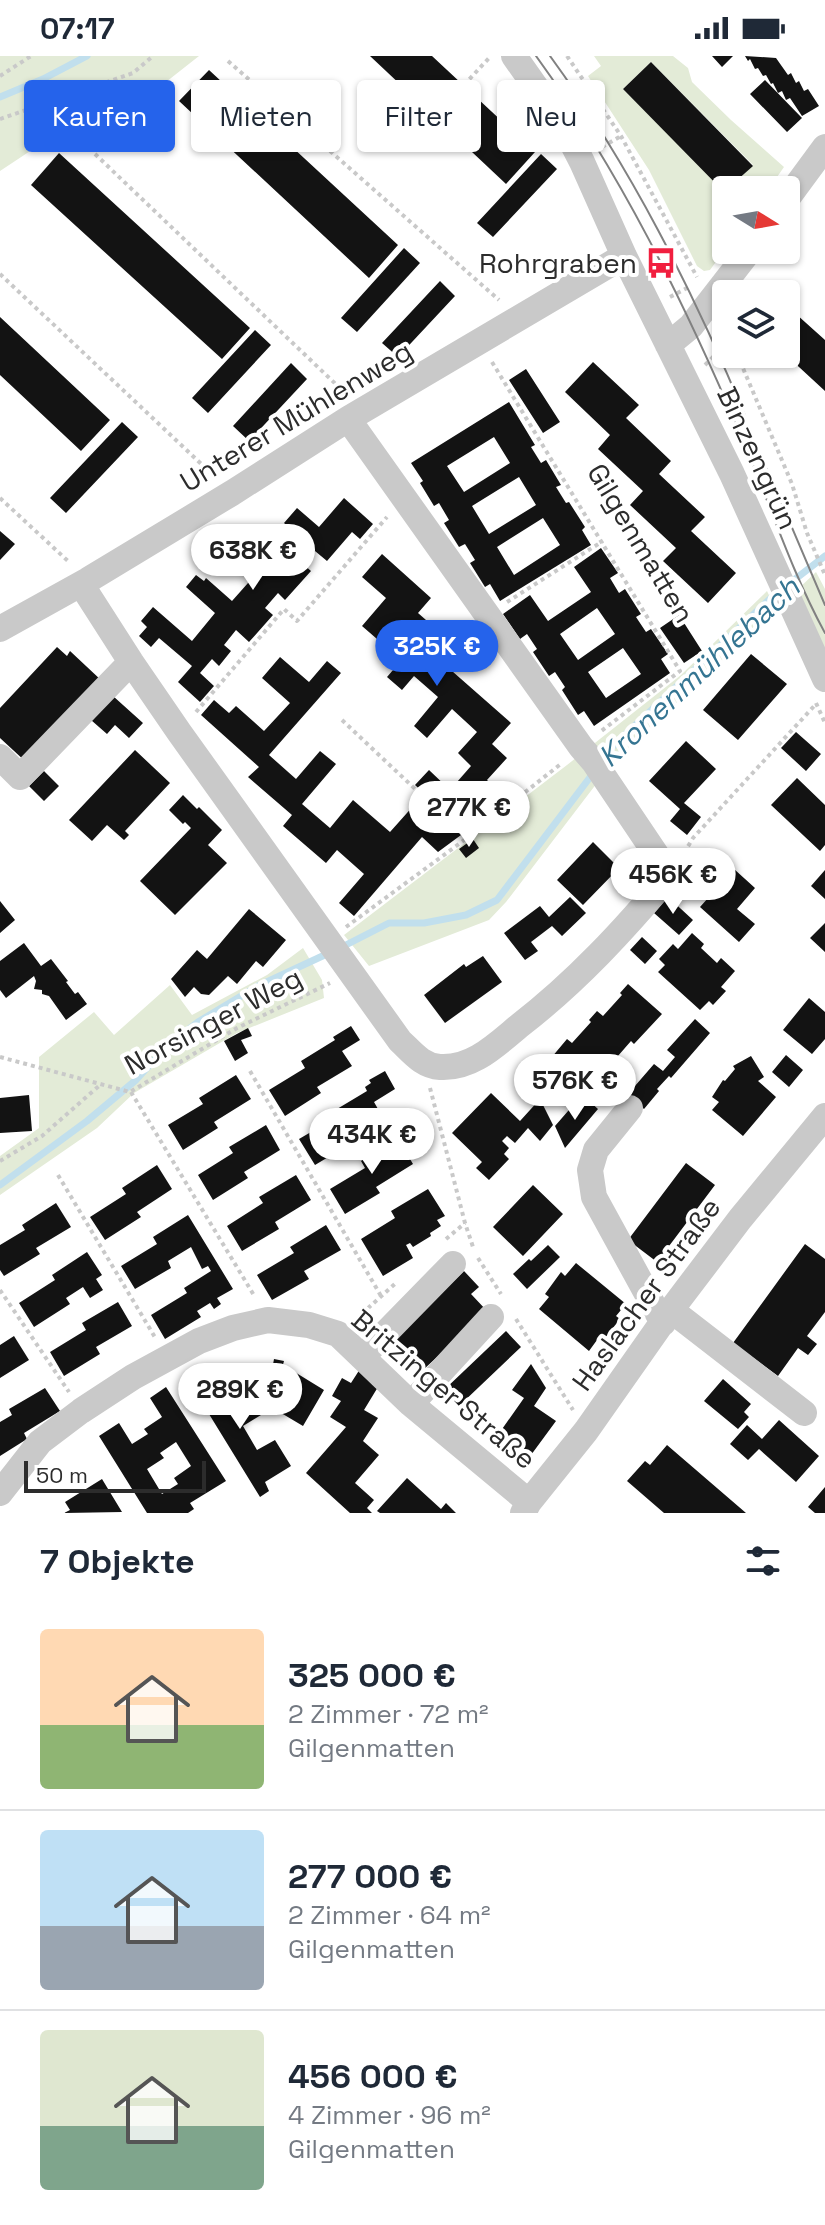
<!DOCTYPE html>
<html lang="de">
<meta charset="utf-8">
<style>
body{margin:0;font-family:"Space Grotesk",sans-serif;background:#f6f6f7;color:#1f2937;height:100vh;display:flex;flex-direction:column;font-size:30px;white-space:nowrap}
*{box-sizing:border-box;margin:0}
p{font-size:26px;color:#747a83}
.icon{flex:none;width:44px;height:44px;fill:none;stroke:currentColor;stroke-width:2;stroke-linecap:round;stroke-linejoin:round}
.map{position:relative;height:1457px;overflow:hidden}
.details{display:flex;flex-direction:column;background:#fff;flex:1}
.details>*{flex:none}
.top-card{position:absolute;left:24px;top:24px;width:778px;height:72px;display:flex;gap:16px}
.needle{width:52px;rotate:101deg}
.controls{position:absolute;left:712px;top:120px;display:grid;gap:16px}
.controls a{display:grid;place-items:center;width:88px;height:88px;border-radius:8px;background:#fff;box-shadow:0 2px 6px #0004;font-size:40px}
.scale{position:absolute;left:24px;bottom:20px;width:182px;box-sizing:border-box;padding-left:8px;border:4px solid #2c2c2c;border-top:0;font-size:22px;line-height:28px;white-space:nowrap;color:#2c2c2c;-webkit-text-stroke:6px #fff;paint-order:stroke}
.price{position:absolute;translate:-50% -68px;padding:0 18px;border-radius:28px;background:#fff;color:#222;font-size:26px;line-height:52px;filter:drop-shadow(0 2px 4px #0008)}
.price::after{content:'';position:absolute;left:50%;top:48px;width:24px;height:18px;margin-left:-12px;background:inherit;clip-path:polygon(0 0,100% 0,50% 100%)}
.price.current{background:#2563eb;color:#fff}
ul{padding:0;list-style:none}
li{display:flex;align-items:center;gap:24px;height:200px;padding:0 40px}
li+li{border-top:2px solid #e0e1e3}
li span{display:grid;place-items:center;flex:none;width:224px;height:160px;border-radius:8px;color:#555}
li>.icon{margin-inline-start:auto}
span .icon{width:96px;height:96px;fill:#fffc;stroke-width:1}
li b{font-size:34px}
h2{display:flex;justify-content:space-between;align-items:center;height:96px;padding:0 40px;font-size:34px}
.tag{padding:0 28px;border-radius:8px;background:#fff;box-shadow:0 2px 6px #0004;font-size:28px;line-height:72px}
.tag.current{background:#2563eb;color:#fff}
.status{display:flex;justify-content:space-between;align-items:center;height:56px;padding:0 40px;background:#fff;direction:ltr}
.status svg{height:22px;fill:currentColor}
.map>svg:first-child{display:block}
.green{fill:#e3ebd7}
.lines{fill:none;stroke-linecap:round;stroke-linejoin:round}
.stream{stroke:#c1dfed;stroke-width:7}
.building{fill:#131313;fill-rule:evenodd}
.path{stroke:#c9c9c9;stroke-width:4;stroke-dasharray:4 4;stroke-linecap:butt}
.minor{stroke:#c9c9c9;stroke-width:26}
.tram{stroke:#818181;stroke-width:2}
.labels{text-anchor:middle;stroke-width:8;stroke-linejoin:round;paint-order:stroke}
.poi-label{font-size:28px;fill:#2c2c2c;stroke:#fff;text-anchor:end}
.street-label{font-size:28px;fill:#2c2c2c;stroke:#fff}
.water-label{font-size:30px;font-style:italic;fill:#357592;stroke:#fff}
</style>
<div class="status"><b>07:17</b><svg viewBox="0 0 49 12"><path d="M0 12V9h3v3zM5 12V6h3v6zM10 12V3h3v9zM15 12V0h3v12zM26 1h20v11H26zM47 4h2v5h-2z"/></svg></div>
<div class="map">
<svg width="825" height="1457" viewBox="0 0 825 1457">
<rect width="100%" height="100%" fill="#fff"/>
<path class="green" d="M0,0H199L166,26L71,68L0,115Z
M594,0H673L688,12L692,26L731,64L784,111L768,134H728L753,109L651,6L623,33L726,136V192L710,214L704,215L697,210L649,114L588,20L601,10Z
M816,516L825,533V594L798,533Z
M767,535L776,554L613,706L506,846L489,864L369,910L344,879L567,709L681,619Z
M303,892L322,924L324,942L237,977L134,1037L97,1072L0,1139V1100L39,1072V1001L94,956L114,979L170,929L192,959L267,919Z"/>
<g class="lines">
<path class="stream" d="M0,41L43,23L87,0
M602,706L612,691L772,541L825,500
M340,892L389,867H424L466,859L497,844L594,716
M0,1129L87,1065L136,1024L166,991L198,966L258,930L329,897"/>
</g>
<path class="building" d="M370,0H432L535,96L506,128Z
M712,0H733L722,11Z
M745,0L776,2L788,19L791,17L796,27L799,25L804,35L808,33L819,50L802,60L790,42L786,44L782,35L778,37L773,27L771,28L766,19L763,20L758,12L755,13L750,3L748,5Z
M651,6L753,110L726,134V138L623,33Z
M209,14L398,189L369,222L179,45Z
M765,24L802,62L787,76L750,38Z
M59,97L250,272L222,303L31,129Z
M541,98L557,113L493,181L477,167Z
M404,192L420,207L357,276L341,262Z
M440,225L455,240L398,301L382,287Z
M786,249L825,284V335L786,299Z
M0,261L110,364L81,395L0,319Z
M255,274L271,289L208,357L192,342Z
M593,306L639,349L626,362L671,405L659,418L705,461L691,475L736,517L708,547L663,505L676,492L630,449L643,435L598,393L610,379L565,336Z
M291,307L307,323L249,385L233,370Z
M526,313L560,366L543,377L509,324Z
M509,346L535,389L531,391L541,407L546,404L561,429L556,431L566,447L569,446L585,471L582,474L591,489L500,545L490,528L485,531L470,507L475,504L465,488L459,491L444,467L449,464L439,447L434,450L420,427L423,425L411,407ZM494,381L510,407L464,436L447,410ZM519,421L536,449L489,478L472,450ZM543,462L560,489L514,519L497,491Z
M122,366L138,381L66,457L50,442Z
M344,442L373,468L360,483L352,476L327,505L315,495L303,508L311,515L285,544L278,537L265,552L273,559L249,586L236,574L224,589L231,595L219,610L212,603L200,617L214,630L200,646L178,626L192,610L159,582L151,591L139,580L147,571L141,565L153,551L192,585L215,557L186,531L196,519L204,525L206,522L232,545L256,518L235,499L248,483L271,503L294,476L284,467L297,452L319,471Z
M0,475L15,488L0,504Z
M601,492L618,517L610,522L619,537L625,533L641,558L636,561L646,576L651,573L668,598L661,603L670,617L594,670L584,655L578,659L562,634L565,631L555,616L549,620L533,596L537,593L527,578L520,583L503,558L530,539L548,565L591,536L574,511ZM597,552L615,578L578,604L560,578ZM623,592L641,618L606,642L588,616Z
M382,498L431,542L418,557L458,592L444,608L511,667L492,688L507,702L487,724L493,730L465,762L458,756L452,763L415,729L429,714L450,734L471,710L458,697L477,676L452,653L427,682L414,670L438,641L414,620L402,634L387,621L412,592L388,571L377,583L362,570L386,542L362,521Z
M679,559L702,595L684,607L660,572Z
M57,591L67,600L70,595L102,625L26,706L0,682V652Z
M751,598L787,628L738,684L703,654Z
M280,601L309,626L327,605L341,617L269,699L296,723L320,695L336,708L302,748L330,772L353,744L390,776L415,748L443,773L448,768L461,779L438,796L422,781L354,860L339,847L364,818L337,794L326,807L283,770L292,759L248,721L259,711L201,659L214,644L229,657L236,650L264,675L290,647L262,622Z
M113,640L143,667L129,682L115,669L107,678L91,664Z
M796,676L821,698L806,715L781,692Z
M686,685L716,713L684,747L701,761L687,779L670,765L680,753L649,725Z
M135,694L170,727L125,775L129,779L124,784L107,769L92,785L69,764Z
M44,715L59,730L44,745L29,730Z
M797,722L825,749V789L820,795L771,749Z
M183,739L197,753L199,751L222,774L208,789L227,807L175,859L140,825L191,772L185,766L183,768L169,754Z
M473,783L479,792L466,802L459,793Z
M593,786L619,812L583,849L557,824Z
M734,813L755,832L737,853L755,868L739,886L700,851Z
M825,814V843L811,830Z
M570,841L586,857L562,880L552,870L531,886L538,895L525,904L504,877L540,850L549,861Z
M668,841L693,864L679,879L654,857Z
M0,845L15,864L0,877Z
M249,853L286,884L263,911L256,905L237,928L228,920L209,939L201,938L194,931L185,941L171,923L197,894L207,903Z
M825,867V896L810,882Z
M692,877L704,888L701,892L717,907L721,902L735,915L721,931L726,935L713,949L709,945L700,954L658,916L665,909L659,903L673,888L678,893Z
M642,881L657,895L645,908L630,894Z
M24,887L41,910L51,903L68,925L66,926L75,938L78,936L87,948L66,964L49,940L42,938V934L34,933L36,925L34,920L6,942L0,934V905Z
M483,900L502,926L445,967L424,939L464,908L466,911Z
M628,928L662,958L634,988L631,985L604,1016L600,1013L573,1042L541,1014L567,983L572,987L591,966L589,964L597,955L603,960L622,939L620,937Z
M809,942L825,956V983L812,998L783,974Z
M695,963L710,977L671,1022L669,1020L657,1033L659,1035L644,1053L628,1038L654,1008L663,1015L675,1001L667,994Z
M351,970L360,984L342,995L352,1010L317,1031L321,1037L285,1060L269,1034L305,1012L301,1005L335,984L333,981Z
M248,972L252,980L241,984L248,997L235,1005L224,985Z
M786,999L803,1014L789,1031L772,1016Z
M751,1000L764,1021L758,1025L776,1041L743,1080L712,1054L719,1046L712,1041L723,1024L725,1025L735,1013L733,1010Z
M385,1015L395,1033L374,1046L382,1060L346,1081L350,1088L315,1109L299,1083L335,1062L332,1056L367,1035L365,1031L371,1027L369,1024Z
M236,1019L251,1043L214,1066L218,1072L183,1094L168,1069L203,1048L199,1042Z
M491,1037L520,1065L540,1043L553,1069L540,1085L528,1072L515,1087L507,1080L502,1085L509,1092L504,1098L509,1103L489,1124L476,1112L482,1106L452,1077Z
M29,1039L32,1075L0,1077V1042Z
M588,1044L598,1053L565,1092L555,1070L575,1047L581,1052Z
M266,1069L280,1094L244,1116L248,1122L213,1144L198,1119L233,1097L229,1091Z
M398,1083L413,1108L376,1131L380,1137L345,1158L330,1133L365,1112L361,1105Z
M686,1107L715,1129L657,1206L628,1184Z
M157,1109L172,1133L137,1156L141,1161L105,1184L90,1161L126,1138L122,1132Z
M296,1119L311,1144L275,1166L279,1173L242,1195L227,1170L263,1147L259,1141Z
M533,1129L563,1158L523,1200L493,1171Z
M428,1133L445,1160L437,1164L441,1170L430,1177L431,1180L413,1191L410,1187L406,1189L413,1202L383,1220L361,1183L395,1162L391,1155Z
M56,1147L71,1171L36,1192L40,1198L4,1220L0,1214V1189L25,1174L22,1169Z
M188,1159L233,1233L217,1242L221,1248L214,1253L210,1247L197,1255L201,1261L165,1283L151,1259L187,1237L184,1232L211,1215L208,1210L202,1213L191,1191L168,1205L171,1212L135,1233L121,1210L157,1188L153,1181Z
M326,1169L341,1194L304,1215L309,1223L272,1244L257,1219L294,1197L290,1191Z
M805,1188L825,1203V1256L807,1280L817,1288L808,1299L798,1292L778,1320L733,1287Z
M548,1189L560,1201L527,1233L513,1218L529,1203L531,1205Z
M87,1196L102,1219L96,1223L103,1234L90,1242L83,1231L66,1242L70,1248L34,1271L19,1247L55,1224L52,1219Z
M576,1207L626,1248L616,1260L620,1263L601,1287L597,1284L589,1295L539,1253L549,1241L545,1238L561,1216L565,1220Z
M464,1215L479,1231L471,1238L487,1255L423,1314L394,1283Z
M118,1246L132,1270L96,1291L100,1298L64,1320L50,1296L86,1274L82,1267Z
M506,1275L521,1291L459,1350L444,1334Z
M14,1280L29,1304L0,1322V1289Z
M274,1303L284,1305L281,1316L272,1314Z
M206,1308L227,1344L245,1333L261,1359L243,1370L257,1394L275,1384L291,1410L265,1426L269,1435L260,1441L193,1332L199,1328L192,1317Z
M531,1308L546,1332L534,1350L556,1365L531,1399L500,1376L524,1342L512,1334Z
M360,1313L381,1326L364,1354L378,1362L363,1385L379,1399L355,1427L374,1444L367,1452L372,1457H350L306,1417L346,1371L330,1361L341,1345L332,1340L342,1322L351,1327Z
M293,1315L324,1334L303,1370L271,1351Z
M723,1323L751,1348L744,1356L749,1361L738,1373L704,1345Z
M166,1331L226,1425L190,1447L194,1453L188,1457H147L99,1380L119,1367L132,1388L148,1378L144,1373L162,1361L150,1342ZM176,1386L191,1410L174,1422L178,1428L162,1438L147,1413L164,1402L160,1397Z
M45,1332L60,1355L24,1377L27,1383L0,1400V1366L12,1359L9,1353Z
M779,1364L819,1400L796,1426L759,1393L748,1404L730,1388L747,1369L762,1383Z
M667,1389L746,1457H664L627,1425L645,1405L650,1409Z
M407,1422L441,1453L446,1447L456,1457H380L377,1455Z
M102,1423L122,1456L64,1457L70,1454L65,1446Z
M825,1431V1457H815L808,1451Z"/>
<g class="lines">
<path class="path" d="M567,0L621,80L697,221
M228,5L499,244
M0,20L31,0
M464,29L489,2
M0,63L133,17L153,0
M512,74L526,57
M602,91L621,80
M95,98L345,337
M0,218L213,419
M670,241L687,232
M737,298L792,428L807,477L825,519
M492,306L680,615L600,676
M705,309L726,288
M0,442L69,506
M507,546L603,485
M816,647L825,667
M196,656L284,553L297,565L387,461
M342,664L467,782
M684,797L693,782L816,648
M346,871L467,782L562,707
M0,1001L130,1036L237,972L330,927
M250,1015L381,1240
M430,1032L465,1167L474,1194
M131,1036L255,1241
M0,1105L42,1080L100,1029
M58,1119L156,1283
M446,1183L465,1167
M478,1202L501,1238
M0,1234L69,1336
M356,1263L397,1226
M516,1263L573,1354"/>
<path class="minor" d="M514,0L564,71L582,106L624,200L732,418L825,623
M786,144L825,91
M668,289L691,270L750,194
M81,528L131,606L179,676L400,985C412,996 422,1010 440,1011C472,1013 496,989 519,970C576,926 624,874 670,819L594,706L581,691L348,363
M0,573L88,524L232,437L348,363L624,200
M0,701L20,721L131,606
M630,1052L596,1094L590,1114L594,1141L663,1267
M671,1254L804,1357
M363,1300L453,1208
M411,1348L491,1261
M0,1437L40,1386L81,1355L133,1321L199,1285L233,1272L268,1264L309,1269L338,1278L411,1348L529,1446
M523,1457L529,1446L586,1375L671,1254L740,1163L825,1060"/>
<path class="tram" d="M536,0C620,116 683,244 739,375C768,442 790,513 825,577
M550,0C631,111 693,235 746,362
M764,406L825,549"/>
</g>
<defs>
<symbol id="bus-bare" viewBox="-9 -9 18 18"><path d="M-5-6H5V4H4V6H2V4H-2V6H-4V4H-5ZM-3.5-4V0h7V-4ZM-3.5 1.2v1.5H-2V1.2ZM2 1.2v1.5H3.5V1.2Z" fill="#f11f3f" stroke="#fff" stroke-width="2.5" paint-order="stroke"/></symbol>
</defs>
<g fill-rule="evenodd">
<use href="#bus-bare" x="639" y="185" width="44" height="44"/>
</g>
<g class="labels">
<g class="poi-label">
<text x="637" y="217">Rohrgraben</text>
</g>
<g class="street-label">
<text transform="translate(296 360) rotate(-31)" y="10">Unterer Mühlenweg</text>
<text transform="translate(758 402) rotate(65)" y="10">Binzengrün</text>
<text transform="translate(641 487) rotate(59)" y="10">Gilgenmatten</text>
<text transform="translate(213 965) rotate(-28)" y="10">Norsinger Weg</text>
<text transform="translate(646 1238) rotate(-54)" y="10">Haslacher Straße</text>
<text transform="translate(444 1333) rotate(40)" y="10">Britzinger Straße</text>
</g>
<g class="water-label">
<text transform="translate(699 616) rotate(-43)" y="10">Kronenmühlebach</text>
</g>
</g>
</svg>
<div class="controls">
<a><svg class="needle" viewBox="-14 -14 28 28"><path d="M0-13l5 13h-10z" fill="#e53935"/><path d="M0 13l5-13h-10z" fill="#747a83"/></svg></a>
<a><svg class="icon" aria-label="layers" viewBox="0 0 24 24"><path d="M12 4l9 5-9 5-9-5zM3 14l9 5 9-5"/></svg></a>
</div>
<div class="scale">50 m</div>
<b class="price" style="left:253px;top:536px">638K €</b>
<b class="price current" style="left:437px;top:632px">325K €</b>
<b class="price" style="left:469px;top:793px">277K €</b>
<b class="price" style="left:673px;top:860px">456K €</b>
<b class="price" style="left:575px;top:1066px">576K €</b>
<b class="price" style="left:372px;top:1120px">434K €</b>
<b class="price" style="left:240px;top:1375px">289K €</b>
<div class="top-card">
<a class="tag current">Kaufen</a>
<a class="tag">Mieten</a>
<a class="tag">Filter</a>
<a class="tag">Neu</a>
</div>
</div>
<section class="details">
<h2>7 Objekte<svg class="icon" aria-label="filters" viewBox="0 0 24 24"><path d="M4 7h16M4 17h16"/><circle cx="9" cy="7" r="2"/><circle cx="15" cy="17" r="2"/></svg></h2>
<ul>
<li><span style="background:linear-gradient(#ffd9b3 60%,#8fb573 0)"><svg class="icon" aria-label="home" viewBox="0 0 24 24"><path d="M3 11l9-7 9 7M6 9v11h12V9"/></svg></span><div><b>325 000 €</b><p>2 Zimmer · 72 m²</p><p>Gilgenmatten</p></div></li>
<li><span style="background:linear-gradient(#bfe0f5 60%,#9aa5b1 0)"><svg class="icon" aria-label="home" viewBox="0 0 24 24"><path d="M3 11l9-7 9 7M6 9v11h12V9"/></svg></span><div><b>277 000 €</b><p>2 Zimmer · 64 m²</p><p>Gilgenmatten</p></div></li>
<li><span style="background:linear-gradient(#dfe7d0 60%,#7fa58c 0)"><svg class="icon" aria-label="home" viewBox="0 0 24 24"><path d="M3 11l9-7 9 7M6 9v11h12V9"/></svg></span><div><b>456 000 €</b><p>4 Zimmer · 96 m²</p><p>Gilgenmatten</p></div></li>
</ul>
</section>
